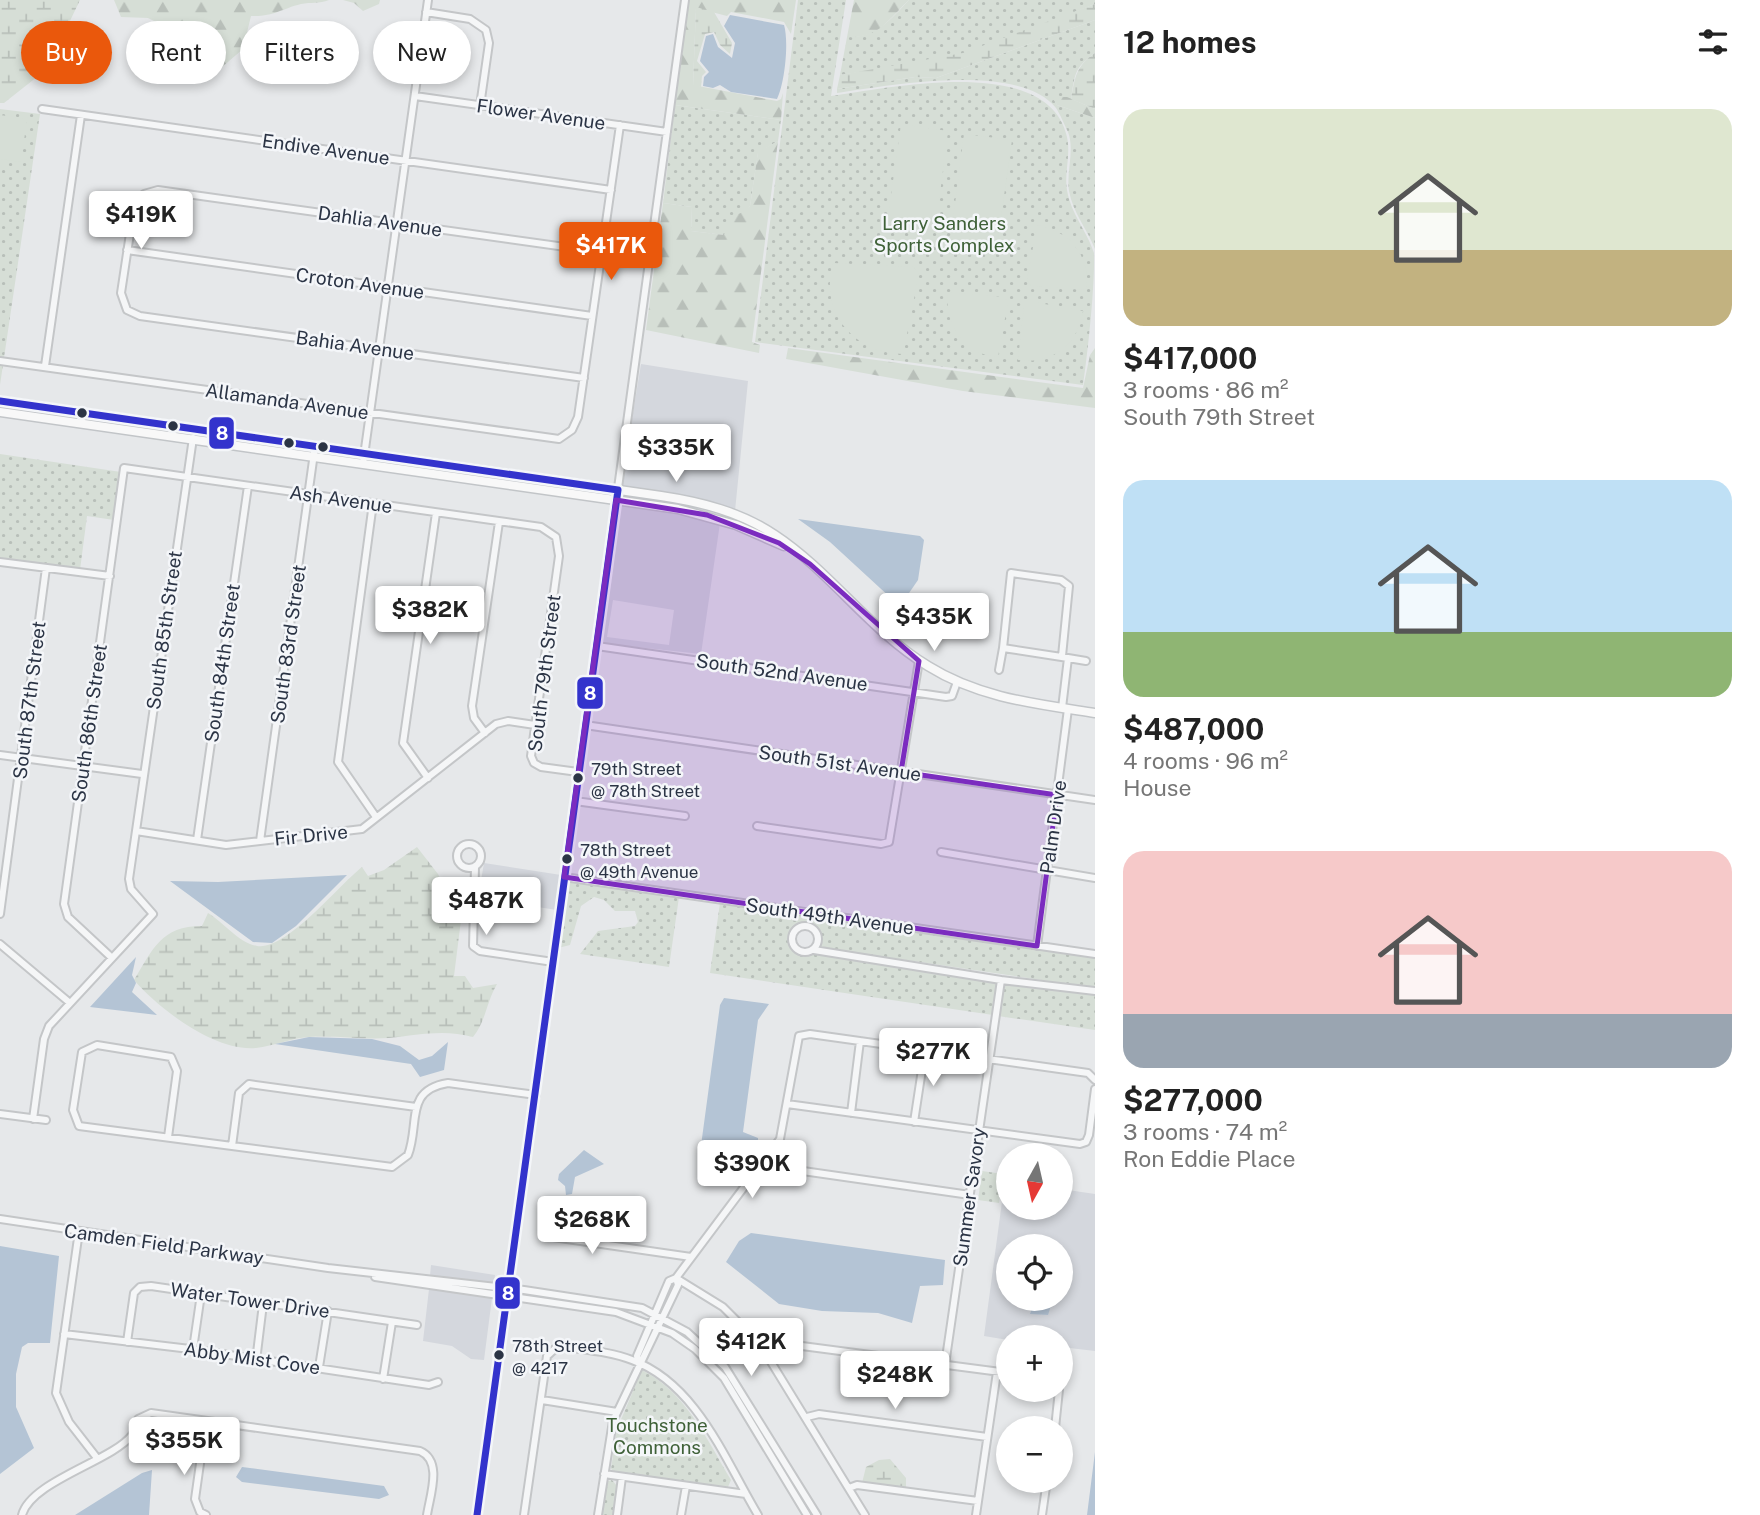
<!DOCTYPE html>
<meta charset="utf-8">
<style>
body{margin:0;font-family:"Public Sans",sans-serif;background:#f2f2f2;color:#222;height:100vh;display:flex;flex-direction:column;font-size:26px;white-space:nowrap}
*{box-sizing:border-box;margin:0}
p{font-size:23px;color:#767676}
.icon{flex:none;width:38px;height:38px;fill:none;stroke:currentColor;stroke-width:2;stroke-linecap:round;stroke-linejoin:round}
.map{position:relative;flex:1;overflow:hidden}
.sheet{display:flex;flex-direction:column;background:#fff;width:665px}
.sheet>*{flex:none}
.guide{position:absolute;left:21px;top:21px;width:665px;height:63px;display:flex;gap:14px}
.needle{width:46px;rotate:188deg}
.buttons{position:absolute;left:996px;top:1143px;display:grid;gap:14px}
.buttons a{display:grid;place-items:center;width:77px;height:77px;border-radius:50%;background:#fff;box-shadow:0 4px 10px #0003;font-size:35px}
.price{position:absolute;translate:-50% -60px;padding:0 16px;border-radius:7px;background:#fff;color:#222;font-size:23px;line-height:46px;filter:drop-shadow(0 2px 4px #0008)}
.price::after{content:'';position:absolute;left:50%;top:42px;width:21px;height:16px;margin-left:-10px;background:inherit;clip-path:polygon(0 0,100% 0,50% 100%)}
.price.selected{background:#ea580c;color:#fff}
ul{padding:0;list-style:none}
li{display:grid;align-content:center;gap:14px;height:371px;padding:0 28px}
li span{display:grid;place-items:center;height:217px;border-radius:21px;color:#555}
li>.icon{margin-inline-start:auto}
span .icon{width:126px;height:126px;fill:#fffc;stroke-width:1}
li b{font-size:30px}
h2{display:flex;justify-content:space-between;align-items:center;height:84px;padding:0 28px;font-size:30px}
.tag{padding:0 24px;border-radius:32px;background:#fff;box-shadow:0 4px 10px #0003;font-size:24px;line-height:63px}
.tag.selected{background:#ea580c;color:#fff}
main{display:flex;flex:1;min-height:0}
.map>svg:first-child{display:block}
.built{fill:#d4d7dd;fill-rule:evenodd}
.green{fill:url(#green-dots)}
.forest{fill:url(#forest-firs)}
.wetland{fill:url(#wetland-marsh)}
.pitch{fill:#d6ded6}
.water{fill:#b4c4d5}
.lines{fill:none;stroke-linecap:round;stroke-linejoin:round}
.minor-casing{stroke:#c4c6c8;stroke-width:10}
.major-casing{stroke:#c2c5c8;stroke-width:11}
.minor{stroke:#f5f6f7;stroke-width:6}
.major{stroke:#f8f8f8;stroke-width:8}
.bus-1-casing{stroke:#f4f6f9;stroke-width:12}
.bus-1{stroke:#33c;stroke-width:7}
.marked{fill:#7b2cbf;fill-opacity:0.2;stroke:#7b2cbf;stroke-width:5;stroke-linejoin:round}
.bus-dot{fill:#2b3445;stroke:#f4f6f9;stroke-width:2.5}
.labels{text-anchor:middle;stroke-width:5;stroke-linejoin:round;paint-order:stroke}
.bus-label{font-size:17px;fill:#2b3445;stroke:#f4f6f9;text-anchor:start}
.street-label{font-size:19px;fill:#2b3445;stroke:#f4f6f9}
.park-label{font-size:19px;fill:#3f6138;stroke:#f4f6f9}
.line-badge{stroke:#f4f6f9;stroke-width:2.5}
.badge-label{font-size:19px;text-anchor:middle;font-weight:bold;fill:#fff}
</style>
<main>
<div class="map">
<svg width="1095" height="1515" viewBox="0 0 1095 1515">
<defs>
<pattern id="green-dots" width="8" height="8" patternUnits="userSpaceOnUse" patternTransform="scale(1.75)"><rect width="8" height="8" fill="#d6ded6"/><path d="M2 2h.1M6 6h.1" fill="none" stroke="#b8bfb9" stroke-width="1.8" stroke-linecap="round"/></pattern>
<pattern id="forest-firs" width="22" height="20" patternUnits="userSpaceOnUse" patternTransform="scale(1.75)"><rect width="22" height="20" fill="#d6ded6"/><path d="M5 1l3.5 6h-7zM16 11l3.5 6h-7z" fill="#b8bfb9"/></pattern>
<pattern id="wetland-marsh" width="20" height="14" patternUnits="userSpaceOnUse" patternTransform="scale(1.75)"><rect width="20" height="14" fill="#d6ded6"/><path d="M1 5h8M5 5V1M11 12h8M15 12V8" fill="none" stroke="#b8bfb9"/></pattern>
</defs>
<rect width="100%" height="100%" fill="#e6e8ea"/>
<path class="built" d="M641,364L748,381L735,511L695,498L621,487Z
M619,503L678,512L720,523L701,654L600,643ZM613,600L674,610L669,645L607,637Z
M484,863L561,875L557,910L478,898Z
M1005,1179L1008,1208H1060L1061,1189L1095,1194V1351L1061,1347L1060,1337H1008V1340L984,1336ZM1008,1246H1060V1298L1053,1299L1047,1315L1030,1313L1034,1299L1008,1298Z
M431,1265L495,1275L494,1283L430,1276Z
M429,1289L492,1298L484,1360L471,1359L452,1346L423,1341Z"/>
<path class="green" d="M798,0H846L831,96C889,88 1049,53 1067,137C1071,155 1064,173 1067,190C1071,214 1087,231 1094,253C1095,285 1088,351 1083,385L755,342Z
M909,0H1095V4L989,46L941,60L840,75L847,37C876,38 890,20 909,0Z
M1095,20V53C1074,68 1075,74 1071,99L1053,97L1057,105L1095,118V249C1087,229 1073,213 1069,191C1066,172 1075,150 1068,132C1064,124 1060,114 1056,108C1019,61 887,86 837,93V89L915,77L936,78Z
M675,105L781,120L778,141L758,153L750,206L724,235L691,231L692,207L663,203Z
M0,109L40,114L0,385Z
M0,454L121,472L114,520L87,516L80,570L0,559Z
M567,881L679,897L669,967L580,954L598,931L635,926L638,922L635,911H615L604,900L594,897L581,906L570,945L558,948Z
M720,903L1095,957V988L818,947L819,932L807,923L793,928L788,938L792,950L801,955L815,953L998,982L993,1015L710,973Z
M1003,983L1095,994V1030L998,1016Z
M982,1171L1003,1174L999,1203L978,1200Z
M642,1370C686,1392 707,1440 731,1480L728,1487L615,1472L611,1469L617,1429Z
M612,1480L618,1487L614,1515H599L605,1482Z"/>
<path class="forest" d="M114,0H329C319,4 311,2 301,4C281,9 273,17 251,16L243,49L214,74L201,81L186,84L170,29L148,18L121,17Z
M343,0H380L379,4L363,11L354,3Z
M688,0H796L791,34L784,22L731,12L727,16L696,8L693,85L777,101L781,99L783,93L781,120L675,105Z
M854,0H909C888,20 878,39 847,37Z
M1052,97H1067L1095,109V118L1057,105Z
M778,141L752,342L760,345L759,353L646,330L663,203L692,207L691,231L724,235L729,216L741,213L750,206L758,152Z
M788,348L1083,388L1090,355L1095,348V408L963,391L786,359Z"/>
<path class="wetland" d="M0,0H80L47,69L4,103H0Z
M1095,4V20L936,78L915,77L837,89L840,75L963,53Z
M696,7L714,12L732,43L730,54L720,45L714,32L705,34L697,61L706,72L702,76L701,87L693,86Z
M1095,53V109L1071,99C1075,77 1076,66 1095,53Z
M417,847L438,874L461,920L454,976H465L473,988L497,984C486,1003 486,1021 473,1037C444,1029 418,1035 389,1038C362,1040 336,1035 309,1037C291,1038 274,1046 256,1048C215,1052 159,1009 134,980C153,949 161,926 202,926L208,913C223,922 239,943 257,946C286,951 338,886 362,867L368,876L384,870Z
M890,1459L906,1478V1488L862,1483L866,1467L879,1460Z"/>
<path class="pitch" d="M0,115L27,119L21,162L0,159Z
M901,124L948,131L935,233L887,224Z
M964,134L1012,140L998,238L994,242L951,235Z
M1037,225C1070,231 1091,256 1086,290L1031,286L1027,280Z
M833,263L914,267L919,274L903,354C854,354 819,312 833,263Z
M948,292L1004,297L1008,302L998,357C964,355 944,325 948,292Z
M1028,301L1083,311C1078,345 1052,365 1018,360L1024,305Z"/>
<path class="water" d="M730,15L784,25C789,41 785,83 777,99L731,92L720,85L713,88L703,86L704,77L709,72L700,61L706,36L713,34L718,47L732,58L735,43L724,26Z
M798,519L920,536L924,540L918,580L907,596L905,611L830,542Z
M925 609a12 12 0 1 1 24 0a12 12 0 1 1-24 0Z
M347,875L296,926L272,943L253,942L170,881L218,882Z
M136,957L132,975L136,983L132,992L157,1015L90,1007Z
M724,998L769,1004L758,1020L743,1132L758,1138V1143L740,1167L707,1161L700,1153L720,1005Z
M309,1037L372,1039L400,1046L419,1060L432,1056L448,1042L444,1070L420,1077L411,1064L275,1044Z
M584,1150L604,1164L575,1177L572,1194L566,1195L565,1186L558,1180L559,1174Z
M751,1233L945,1260L943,1285L920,1286L912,1323L878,1313L822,1311L779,1304L726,1262L739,1241Z
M0,1246L59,1256L50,1343H28L22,1347L16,1374V1407L34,1448L0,1474Z
M1034,1299H1053L1048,1315L1030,1314Z
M1095,1452V1515H1087Z
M242,1467L384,1486L389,1495L379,1499L242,1482L236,1477Z
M152,1470L149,1515H75L142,1473Z"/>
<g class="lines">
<defs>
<path id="minor" d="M426,12L470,19L486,30L489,43L480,106
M415,96L667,132
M42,109L611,190
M127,250L592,316
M0,361L559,439L572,430L578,417L620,125
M45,366L81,115
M584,378L140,316L127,310L121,293L134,207L144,194L158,190L601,252
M363,463L428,0
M373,503L338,762L376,817
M0,562L110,576
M597,646L946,697L952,696L957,682
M1068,658L1086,661
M999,670L1003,648
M1062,708L1068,658L1003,648L1011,573L1061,580L1069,586L1062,656
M585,725L1095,800
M485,733L474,718L472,706L499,522
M0,755L142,774
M428,778L403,743L436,513
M575,801L685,816
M757,826L881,844L889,842L919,661
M136,831L226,845L362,829L496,724L508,721L535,725
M197,840L248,486
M260,841L315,446
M457 856a12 12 0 1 1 24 0a12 12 0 1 1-24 0Z
M941,852L1095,878
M475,867L473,946L480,951L553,962
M564,877L1095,954
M0,914L46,568
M792 939a13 13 0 1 1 26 0a13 13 0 1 1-26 0Z
M0,944L70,1003
M1037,946L1068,709
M814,950L1001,980
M112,958L68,917L64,904L124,468L541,527L556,537L559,556L531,756L534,763L541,767L578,772
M787,1104L1080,1144L1086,1142L1089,1135L1095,1089
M416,1107L249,1084L239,1093L232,1146L392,1167L408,1155C420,1124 404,1090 448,1083L536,1095
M851,1113L860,1041
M0,1114L46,1120
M33,1119L44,1039L49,1026L153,914L131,889L129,879L193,438
M914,1122L925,1050
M168,1137L177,1071L171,1057L97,1045L82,1052L73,1110L79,1126L232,1146
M761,1165L970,1195
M550,1207L546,1236L691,1257
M0,1219L328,1268L524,1290L642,1308L687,1332L725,1367L817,1515
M79,1231L56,1393L69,1422L97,1458
M375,1277L616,1312L672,1333L695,1349L724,1378L807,1515
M676,1278L723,1307L760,1344L865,1515
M64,1334L190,1349L429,1385L438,1382
M127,1342L134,1293L140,1287L151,1286L417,1325
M193,1349L201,1294
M771,1359L788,1347L802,1346L1008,1373
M256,1361L263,1304
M639,1363L637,1356L669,1281L676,1278L780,1139L799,1036L810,1034L1088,1073L1095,1080
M945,1365L1001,980L1095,991
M319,1367L328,1311
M383,1379L392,1322
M542,1400L617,1412
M807,1417L819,1414L987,1437
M206,1421L195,1499L200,1512L206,1515
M1055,1428L1059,1390
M604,1474L746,1494
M849,1488L857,1485L978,1501
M22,1515C31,1481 112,1461 132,1435C136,1431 137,1424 138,1419L151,1413L420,1451C443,1461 430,1495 427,1515
M477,1515L685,0
M524,1515L547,1356L558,1346C583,1350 609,1351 632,1360C697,1384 725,1460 758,1515
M598,1515L613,1421L678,1285L676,1278
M617,1515L622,1477
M681,1515L686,1486
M976,1515L997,1372
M1042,1515L1047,1480"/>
<path id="major" d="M0,401L661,496C701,502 741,512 775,535C831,572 870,631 928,666C979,698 1037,704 1095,713
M0,412L678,509L736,525L784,546"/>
</defs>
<use href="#minor" class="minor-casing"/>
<use href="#major" class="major-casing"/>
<use href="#minor" class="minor"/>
<use href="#major" class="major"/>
<defs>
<path id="bus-1" d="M0,401L618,490L477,1515"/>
</defs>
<use href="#bus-1" class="bus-1-casing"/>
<use href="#bus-1" class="bus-1"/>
</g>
<path class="marked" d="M616,500L707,515L779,543L810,564L919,661L901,772L1057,795L1037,946L564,877Z"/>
<g class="bus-dot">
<circle cx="82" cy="413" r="6"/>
<circle cx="173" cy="426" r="6"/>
<circle cx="289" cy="443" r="6"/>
<circle cx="323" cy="447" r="6"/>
<circle cx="578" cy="778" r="6"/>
<circle cx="567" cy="859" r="6"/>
<circle cx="499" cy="1355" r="6"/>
</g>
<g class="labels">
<g class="bus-label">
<text x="591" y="775">79th Street<tspan x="591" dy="22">@ 78th Street</tspan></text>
<text x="580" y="856">78th Street<tspan x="580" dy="22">@ 49th Avenue</tspan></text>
<text x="512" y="1352">78th Street<tspan x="512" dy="22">@ 4217</tspan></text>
</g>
<g class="street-label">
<text transform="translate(541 114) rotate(8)" y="7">Flower Avenue</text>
<text transform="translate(326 149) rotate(8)" y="7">Endive Avenue</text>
<text transform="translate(380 221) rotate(8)" y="7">Dahlia Avenue</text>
<text transform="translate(360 283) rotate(8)" y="7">Croton Avenue</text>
<text transform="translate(355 345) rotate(8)" y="7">Bahia Avenue</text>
<text transform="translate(287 401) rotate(8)" y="7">Allamanda Avenue</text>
<text transform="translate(341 499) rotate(8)" y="7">Ash Avenue</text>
<text transform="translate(164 630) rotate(-82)" y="7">South 85th Street</text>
<text transform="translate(288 644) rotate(-82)" y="7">South 83rd Street</text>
<text transform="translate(222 663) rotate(-82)" y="7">South 84th Street</text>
<text transform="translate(782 672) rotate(8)" y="7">South 52nd Avenue</text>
<text transform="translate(544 673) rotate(-83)" y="7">South 79th Street</text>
<text transform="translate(29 700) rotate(-83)" y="7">South 87th Street</text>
<text transform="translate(89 723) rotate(-82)" y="7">South 86th Street</text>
<text transform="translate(840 763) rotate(8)" y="7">South 51st Avenue</text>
<text transform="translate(1053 827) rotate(-82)" y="7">Palm Drive</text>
<text transform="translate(311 835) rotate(-6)" y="7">Fir Drive</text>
<text transform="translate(830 916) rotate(8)" y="7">South 49th Avenue</text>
<text transform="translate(969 1197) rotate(-82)" y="7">Summer Savory</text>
<text transform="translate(164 1244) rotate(8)" y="7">Camden Field Parkway</text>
<text transform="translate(250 1300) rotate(8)" y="7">Water Tower Drive</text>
<text transform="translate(252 1358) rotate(8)" y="7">Abby Mist Cove</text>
</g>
<g class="park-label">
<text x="944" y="230">Larry Sanders<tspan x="944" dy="22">Sports Complex</tspan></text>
<text x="657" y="1432">Touchstone<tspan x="657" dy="22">Commons</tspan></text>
</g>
</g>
<g class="line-badge">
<rect x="208" y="416" width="27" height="34" rx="7" fill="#33c"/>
<rect x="576" y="676" width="28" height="34" rx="7" fill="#33c"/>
<rect x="494" y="1276" width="27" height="34" rx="7" fill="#33c"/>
</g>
<g class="badge-label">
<text x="222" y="440">8</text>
<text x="590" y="700">8</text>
<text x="508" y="1300">8</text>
</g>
</svg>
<div class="buttons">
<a><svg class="needle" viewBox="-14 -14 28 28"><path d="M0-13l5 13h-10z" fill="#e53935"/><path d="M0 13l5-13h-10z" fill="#767676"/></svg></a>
<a><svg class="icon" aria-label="locate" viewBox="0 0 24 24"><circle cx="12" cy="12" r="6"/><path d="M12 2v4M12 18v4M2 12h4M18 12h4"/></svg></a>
<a>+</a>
<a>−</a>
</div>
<b class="price" style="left:141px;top:251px">$419K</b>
<b class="price selected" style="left:611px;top:282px">$417K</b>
<b class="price" style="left:676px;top:484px">$335K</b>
<b class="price" style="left:430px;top:646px">$382K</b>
<b class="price" style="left:934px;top:653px">$435K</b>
<b class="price" style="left:486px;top:937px">$487K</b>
<b class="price" style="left:933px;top:1088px">$277K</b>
<b class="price" style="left:752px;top:1200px">$390K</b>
<b class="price" style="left:592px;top:1256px">$268K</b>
<b class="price" style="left:751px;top:1378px">$412K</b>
<b class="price" style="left:895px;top:1411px">$248K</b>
<b class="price" style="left:184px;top:1477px">$355K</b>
<div class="guide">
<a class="tag selected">Buy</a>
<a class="tag">Rent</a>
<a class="tag">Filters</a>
<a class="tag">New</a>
</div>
</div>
<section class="sheet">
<h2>12 homes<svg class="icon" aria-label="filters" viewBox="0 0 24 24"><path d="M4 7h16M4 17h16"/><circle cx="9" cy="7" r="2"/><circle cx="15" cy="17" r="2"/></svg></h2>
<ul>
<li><span style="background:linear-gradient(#dfe7d0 65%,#c2b280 0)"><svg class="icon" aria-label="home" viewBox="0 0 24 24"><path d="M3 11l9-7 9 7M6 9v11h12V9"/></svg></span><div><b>$417,000</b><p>3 rooms · 86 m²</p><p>South 79th Street</p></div></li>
<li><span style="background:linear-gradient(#bfe0f5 70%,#8fb573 0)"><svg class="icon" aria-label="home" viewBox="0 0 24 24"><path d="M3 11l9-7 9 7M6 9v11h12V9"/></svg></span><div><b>$487,000</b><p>4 rooms · 96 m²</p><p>House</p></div></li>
<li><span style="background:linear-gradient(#f6c9c9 75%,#9aa5b1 0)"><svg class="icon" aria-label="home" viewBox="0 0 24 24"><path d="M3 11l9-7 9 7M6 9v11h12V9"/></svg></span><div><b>$277,000</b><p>3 rooms · 74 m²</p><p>Ron Eddie Place</p></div></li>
</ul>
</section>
</main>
